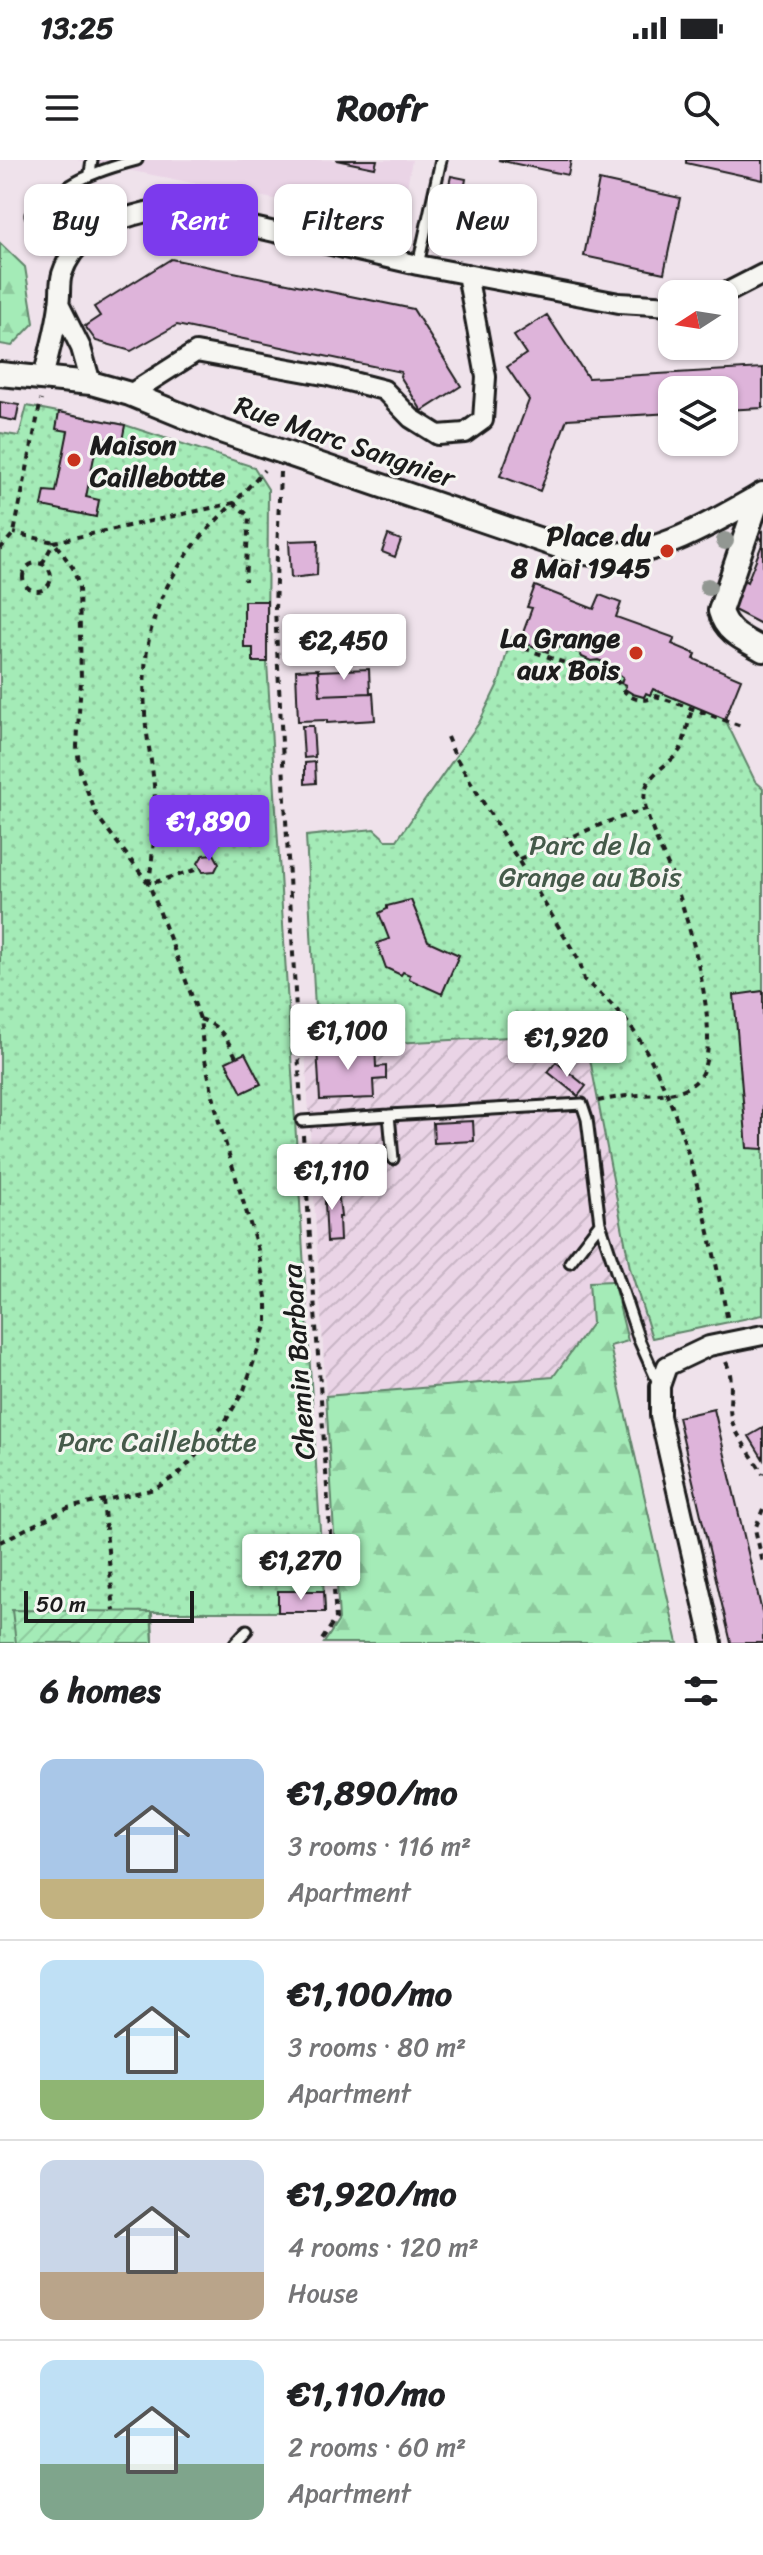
<!DOCTYPE html>
<meta charset="utf-8">
<style>
body{margin:0;font-family:Sriracha,sans-serif;background:#f2f2f2;color:#202124;height:100vh;display:flex;flex-direction:column;font-size:30px;white-space:nowrap}
*{box-sizing:border-box;margin:0}
p{font-size:26px;color:#757577}
.icon{flex:none;width:44px;height:44px;fill:none;stroke:currentColor;stroke-width:2;stroke-linecap:round;stroke-linejoin:round}
.map{position:relative;height:1483px;overflow:hidden}
.panel{display:flex;flex-direction:column;background:#fff;flex:1}
.panel>*{flex:none}
.banner{position:absolute;left:24px;top:24px;width:716px;height:72px;display:flex;gap:16px}
.needle{width:52px;rotate:258deg}
.controls{position:absolute;left:658px;top:120px;display:grid;gap:16px}
.controls a{display:grid;place-items:center;width:80px;height:80px;border-radius:16px;background:#fff;box-shadow:0 2px 6px #0004;font-size:40px}
.scale{position:absolute;left:24px;bottom:20px;width:170px;box-sizing:border-box;padding-left:8px;border:4px solid #1c1c1c;border-top:0;font-size:22px;line-height:28px;white-space:nowrap;color:#1c1c1c;-webkit-text-stroke:6px #f6f6f2;paint-order:stroke}
.price{position:absolute;translate:-50% -68px;padding:0 18px;border-radius:8px;background:#fff;color:#222;font-size:26px;line-height:52px;filter:drop-shadow(0 2px 4px #0008)}
.price::after{content:'';position:absolute;left:50%;top:48px;width:24px;height:18px;margin-left:-12px;background:inherit;clip-path:polygon(0 0,100% 0,50% 100%)}
.price.on{background:#7c3aed;color:#fff}
ul{padding:0;list-style:none}
li{display:flex;align-items:center;gap:24px;height:200px;padding:0 40px}
li+li{border-top:2px solid #e0e0e0}
li span{display:grid;place-items:center;flex:none;width:224px;height:160px;border-radius:16px;color:#555}
li>.icon{margin-inline-start:auto}
span .icon{width:96px;height:96px;fill:#fffc;stroke-width:1}
li b{font-size:34px}
h2{display:flex;justify-content:space-between;align-items:center;height:96px;padding:0 40px;font-size:34px}
.pill{padding:0 28px;border-radius:16px;background:#fff;box-shadow:0 2px 6px #0004;font-size:28px;line-height:72px}
.pill.on{background:#7c3aed;color:#fff}
.status{display:flex;justify-content:space-between;align-items:center;height:56px;padding:0 40px;background:#fff;direction:ltr}
.status svg{height:22px;fill:currentColor}
header{display:flex;justify-content:space-between;align-items:center;height:104px;padding:0 40px;background:#fff;font-size:36px;font-weight:700}
.map>svg:first-child{display:block}
.built{fill:#ead4e6}
.industrial{fill:url(#industrial-furrows)}
.forest{fill:url(#forest-firs);stroke:#60846a;stroke-width:2}
.park{fill:url(#park-dots);stroke:#60846a;stroke-width:2}
.garden{fill:url(#garden-furrows);stroke:#60846a;stroke-width:2}
.building{fill:#deb4da;stroke:#1c1c1c;stroke-width:2}
.lines{fill:none;stroke-linecap:round;stroke-linejoin:round}
.service-casing{stroke:#1c1c1c;stroke-width:15}
.minor-casing{stroke:#1c1c1c;stroke-width:24}
.tertiary-casing{stroke:#1c1c1c;stroke-width:28}
.path{stroke:#1c1c1c;stroke-width:4;stroke-dasharray:6 6;stroke-linecap:butt}
.service{stroke:#f6f6f2;stroke-width:9}
.minor{stroke:#f6f6f2;stroke-width:18}
.tertiary{stroke:#f6f6f2;stroke-width:22}
.tree{fill:#929792}
.poi-dot{fill:#c8321e;stroke:#f6f6f2;stroke-width:3}
.labels{text-anchor:middle;stroke-width:6;stroke-linejoin:round;paint-order:stroke}
.street-label{font-size:28px;fill:#1c1c1c;stroke:#f6f6f2}
.poi-label{font-size:28px;font-weight:bold;fill:#1c1c1c;stroke:#f6f6f2;text-anchor:end}
.park-label{font-size:28px;fill:#455a4a;stroke:#f6f6f2}
</style>
<div class="status"><b>13:25</b><svg viewBox="0 0 49 12"><path d="M0 12V9h3v3zM5 12V6h3v6zM10 12V3h3v9zM15 12V0h3v12zM26 1h20v11H26zM47 4h2v5h-2z"/></svg></div>
<header><svg class="icon" aria-label="menu" viewBox="0 0 24 24"><path d="M4 6h16M4 12h16M4 18h16"/></svg>Roofr<svg class="icon" aria-label="search" viewBox="0 0 24 24"><circle cx="10" cy="10" r="6"/><path d="M15 15l6 6"/></svg></header>
<div class="map">
<svg width="763" height="1483" viewBox="0 0 763 1483">
<defs>
<pattern id="industrial-furrows" width="10" height="10" patternUnits="userSpaceOnUse" patternTransform="scale(2)"><rect width="10" height="10" fill="#ead4e6"/><path d="M-1 1l2-2M0 10L10 0M9 11l2-2" fill="none" stroke="#c8b5c5"/></pattern>
<pattern id="forest-firs" width="22" height="20" patternUnits="userSpaceOnUse" patternTransform="scale(2)"><rect width="22" height="20" fill="#a4ebb7"/><path d="M5 1l3.5 6h-7zM16 11l3.5 6h-7z" fill="#8dc99d"/></pattern>
<pattern id="park-dots" width="8" height="8" patternUnits="userSpaceOnUse" patternTransform="scale(2)"><rect width="8" height="8" fill="#a4ebb7"/><path d="M2 2h.1M6 6h.1" fill="none" stroke="#8dc99d" stroke-width="1.8" stroke-linecap="round"/></pattern>
<pattern id="garden-furrows" width="10" height="10" patternUnits="userSpaceOnUse" patternTransform="scale(2)"><rect width="10" height="10" fill="#a4ebb7"/><path d="M-1 1l2-2M0 10L10 0M9 11l2-2" fill="none" stroke="#8dc99d"/></pattern>
</defs>
<rect width="100%" height="100%" fill="#efe2eb"/>
<filter id="ink" filterUnits="userSpaceOnUse"><feTurbulence type="fractalNoise" baseFrequency=".0125" numOctaves="2"/><feDisplacementMap in="SourceGraphic" scale="16" xChannelSelector="R" yChannelSelector="G"/><feConvolveMatrix kernelMatrix="1 2 1 2 8 2 1 2 1" color-interpolation-filters="sRGB"/></filter>
<g filter="url(#ink)">
<path class="built" d="M77,0H412L400,64Z"/>
<path class="industrial" d="M585,873L630,1108L652,1178L628,1181L613,1122H590L592,1163L553,1218L326,1236L305,888Z"/>
<path class="forest" d="M0,83L25,107L34,163L12,186L0,184Z
M613,1121L628,1181L610,1186L678,1483H324L339,1460L326,1236L553,1217L592,1163L589,1122Z"/>
<path class="park" d="M27,246L125,265L254,307L268,329L267,502L325,1452H152L153,1483H0V273L19,276Z
M511,477L547,492L549,489H556L562,486L580,493L582,497C592,502 606,499 615,507C618,510 620,514 623,517L621,523L633,534L644,537L646,533L650,534L653,529L725,559L755,621L763,628V1155L652,1178L630,1108L585,873L317,887L306,676L374,669L386,680H397L479,563L499,522Z"/>
<path class="garden" d="M12,1450L151,1452L153,1483H16Z"/>
<path class="building" d="M336,0H377L375,8Z
M498,0H571L568,15Z
M686,0H763V20L686,3Z
M451,16L466,19L462,41L446,38Z
M599,20L680,38L664,113L584,96Z
M171,99L413,149L461,226L422,251L400,216L401,212L177,165L131,191L96,181L85,166L100,156L94,147Z
M547,155L588,218L763,208V248L724,250V230H672V253L567,259L540,331L500,316L529,240L507,207L526,194L514,176Z
M0,242L19,245L16,261L0,258Z
M59,252L125,265L122,281L98,277L86,337L99,340L96,357L42,346L45,331L56,332L68,271L56,269Z
M763,371V465L730,448L741,418L747,422L763,382L758,373Z
M388,375L401,380L395,397L382,392Z
M318,380L317,415L291,418L289,381Z
M535,426L594,449L600,435L621,443L616,457L675,478L672,484L696,494L694,499L741,519L725,559L653,529L650,535L646,533L644,537L633,534L625,529L626,525L621,523L623,517L619,514L617,507L598,500L591,501L582,497L580,493L562,486L556,489H549L548,492L520,481L532,448L527,447Z
M244,441H267V502H253V488H244Z
M318,509L320,535L373,533L375,560L327,563V560L298,561L296,510Z
M369,509L370,533L320,535L318,511Z
M302,566H313L315,597L304,598Z
M315,602L316,623L305,624V603Z
M214,694L219,703L215,711L203,712L198,703L203,695Z
M411,740L428,781L459,795L442,834L409,819L410,815L403,812L401,815L386,808L377,783L389,779L379,753L387,749V746Z
M763,831V989L747,988L734,835Z
M375,885L376,907L386,906V919L373,920L374,938L320,940L317,887Z
M245,893L261,924L242,933L226,902Z
M556,902L586,926L578,936L548,912Z
M473,961L474,981L434,983L433,963Z
M376,991L377,1019L351,1020V1026L342,1027L341,1017L324,1018L323,998Z
M337,1022L341,1057H339L340,1081L327,1082L324,1023Z
M714,1249L763,1456V1483H731L678,1257Z
M763,1268V1299L749,1276Z
M278,1431H324L325,1452H278Z"/>
<g class="lines">
<defs>
<path id="service" d="M90,13L92,0
M31,55C70,22 88,13 137,0
M418,105L441,0
M302,961L389,955
M393,999L389,955L582,944L587,959L600,1063L639,1180L659,1225
M570,1102L600,1063
M235,1483L247,1470"/>
<path id="minor" d="M724,134L763,114
M59,144L81,188L91,223
M43,218C49,193 56,169 59,145C61,135 59,123 62,114C77,68 124,57 166,47L418,105L619,143L672,146
M130,234L196,192L329,216L384,230L411,258L438,275L465,273L483,260L486,217L467,114
M712,1483L660,1256V1226L667,1206L709,1186L763,1175"/>
<path id="tertiary" d="M0,214L91,223L130,234L218,270L576,392C586,393 597,395 607,395C659,396 719,359 763,334
M759,336L720,451C726,473 744,479 763,490"/>
</defs>
<use href="#service" class="service-casing"/>
<use href="#minor" class="minor-casing"/>
<use href="#tertiary" class="tertiary-casing"/>
<path class="path" d="M280,312L275,449L301,947
M0,389L14,373L41,240
M23 417a14 14 0 1 1 28 0a14 14 0 1 1-28 0Z
M42,404L54,382L234,343L264,310
M501,484L515,485L618,522C625,537 641,545 656,536L744,567
M447,577L455,596L580,802L584,820C604,836 621,852 635,873C685,946 710,1074 728,1161
M519,699L607,662L646,649
M195,710L149,724C152,698 156,671 155,645C155,618 149,592 146,566C137,466 163,410 234,343L249,356L245,421
M200,859C222,866 228,881 238,901
M598,941C608,939 618,937 628,936C649,933 682,938 698,919C726,886 688,757 673,718C666,698 640,652 645,631C649,612 670,605 680,590C684,584 689,559 692,549
M303,975L336,1459L320,1483
M726,1202C737,1225 725,1244 733,1264C740,1281 754,1298 763,1314
M103,1340L114,1451
M763,1349L755,1369L763,1403
M0,1382L68,1348L155,1329L180,1313L222,1267L244,1230L267,1163V1143L258,1090L219,962L204,895L200,859L191,834L149,724L97,656L80,612L77,586L81,520L79,426L73,408L54,382L14,373"/>
<use href="#service" class="service"/>
<use href="#minor" class="minor"/>
<use href="#tertiary" class="tertiary"/>
</g>
<g class="tree">
<circle cx="725" cy="381" r="9"/>
<circle cx="708" cy="427" r="9"/>
</g>
</g>
<g class="poi-dot">
<circle cx="74" cy="300" r="8"/>
<circle cx="667" cy="391" r="8"/>
<circle cx="636" cy="493" r="8"/>
</g>
<g class="labels">
<g class="street-label">
<text transform="translate(345 281) rotate(19)" y="10">Rue Marc Sangnier</text>
<text transform="translate(298 1202) rotate(-94)" y="10">Chemin Barbara</text>
</g>
<g class="poi-label">
<text x="90" y="294" text-anchor="start">Maison<tspan x="90" dy="32">Caillebotte</tspan></text>
<text x="651" y="385">Place du<tspan x="651" dy="32">8 Mai 1945</tspan></text>
<text x="620" y="487">La Grange<tspan x="620" dy="32">aux Bois</tspan></text>
</g>
<g class="park-label">
<text x="590" y="694">Parc de la<tspan x="590" dy="32">Grange au Bois</tspan></text>
<text x="157" y="1291">Parc Caillebotte</text>
</g>
</g>
</svg>
<div class="controls">
<a><svg class="needle" viewBox="-14 -14 28 28"><path d="M0-13l5 13h-10z" fill="#e53935"/><path d="M0 13l5-13h-10z" fill="#757577"/></svg></a>
<a><svg class="icon" aria-label="layers" viewBox="0 0 24 24"><path d="M12 4l9 5-9 5-9-5zM3 14l9 5 9-5"/></svg></a>
</div>
<div class="scale">50 m</div>
<b class="price" style="left:344px;top:522px">€2,450</b>
<b class="price on" style="left:209px;top:703px">€1,890</b>
<b class="price" style="left:348px;top:912px">€1,100</b>
<b class="price" style="left:567px;top:919px">€1,920</b>
<b class="price" style="left:332px;top:1052px">€1,110</b>
<b class="price" style="left:301px;top:1442px">€1,270</b>
<div class="banner">
<a class="pill">Buy</a>
<a class="pill on">Rent</a>
<a class="pill">Filters</a>
<a class="pill">New</a>
</div>
</div>
<section class="panel">
<h2>6 homes<svg class="icon" aria-label="filters" viewBox="0 0 24 24"><path d="M4 7h16M4 17h16"/><circle cx="9" cy="7" r="2"/><circle cx="15" cy="17" r="2"/></svg></h2>
<ul>
<li><span style="background:linear-gradient(#a9c7e8 75%,#c2b280 0)"><svg class="icon" aria-label="home" viewBox="0 0 24 24"><path d="M3 11l9-7 9 7M6 9v11h12V9"/></svg></span><div><b>€1,890/mo</b><p>3 rooms · 116 m²</p><p>Apartment</p></div></li>
<li><span style="background:linear-gradient(#bfe0f5 75%,#8fb573 0)"><svg class="icon" aria-label="home" viewBox="0 0 24 24"><path d="M3 11l9-7 9 7M6 9v11h12V9"/></svg></span><div><b>€1,100/mo</b><p>3 rooms · 80 m²</p><p>Apartment</p></div></li>
<li><span style="background:linear-gradient(#c9d6e8 70%,#b9a48a 0)"><svg class="icon" aria-label="home" viewBox="0 0 24 24"><path d="M3 11l9-7 9 7M6 9v11h12V9"/></svg></span><div><b>€1,920/mo</b><p>4 rooms · 120 m²</p><p>House</p></div></li>
<li><span style="background:linear-gradient(#bfe0f5 65%,#7fa58c 0)"><svg class="icon" aria-label="home" viewBox="0 0 24 24"><path d="M3 11l9-7 9 7M6 9v11h12V9"/></svg></span><div><b>€1,110/mo</b><p>2 rooms · 60 m²</p><p>Apartment</p></div></li>
</ul>
</section>
